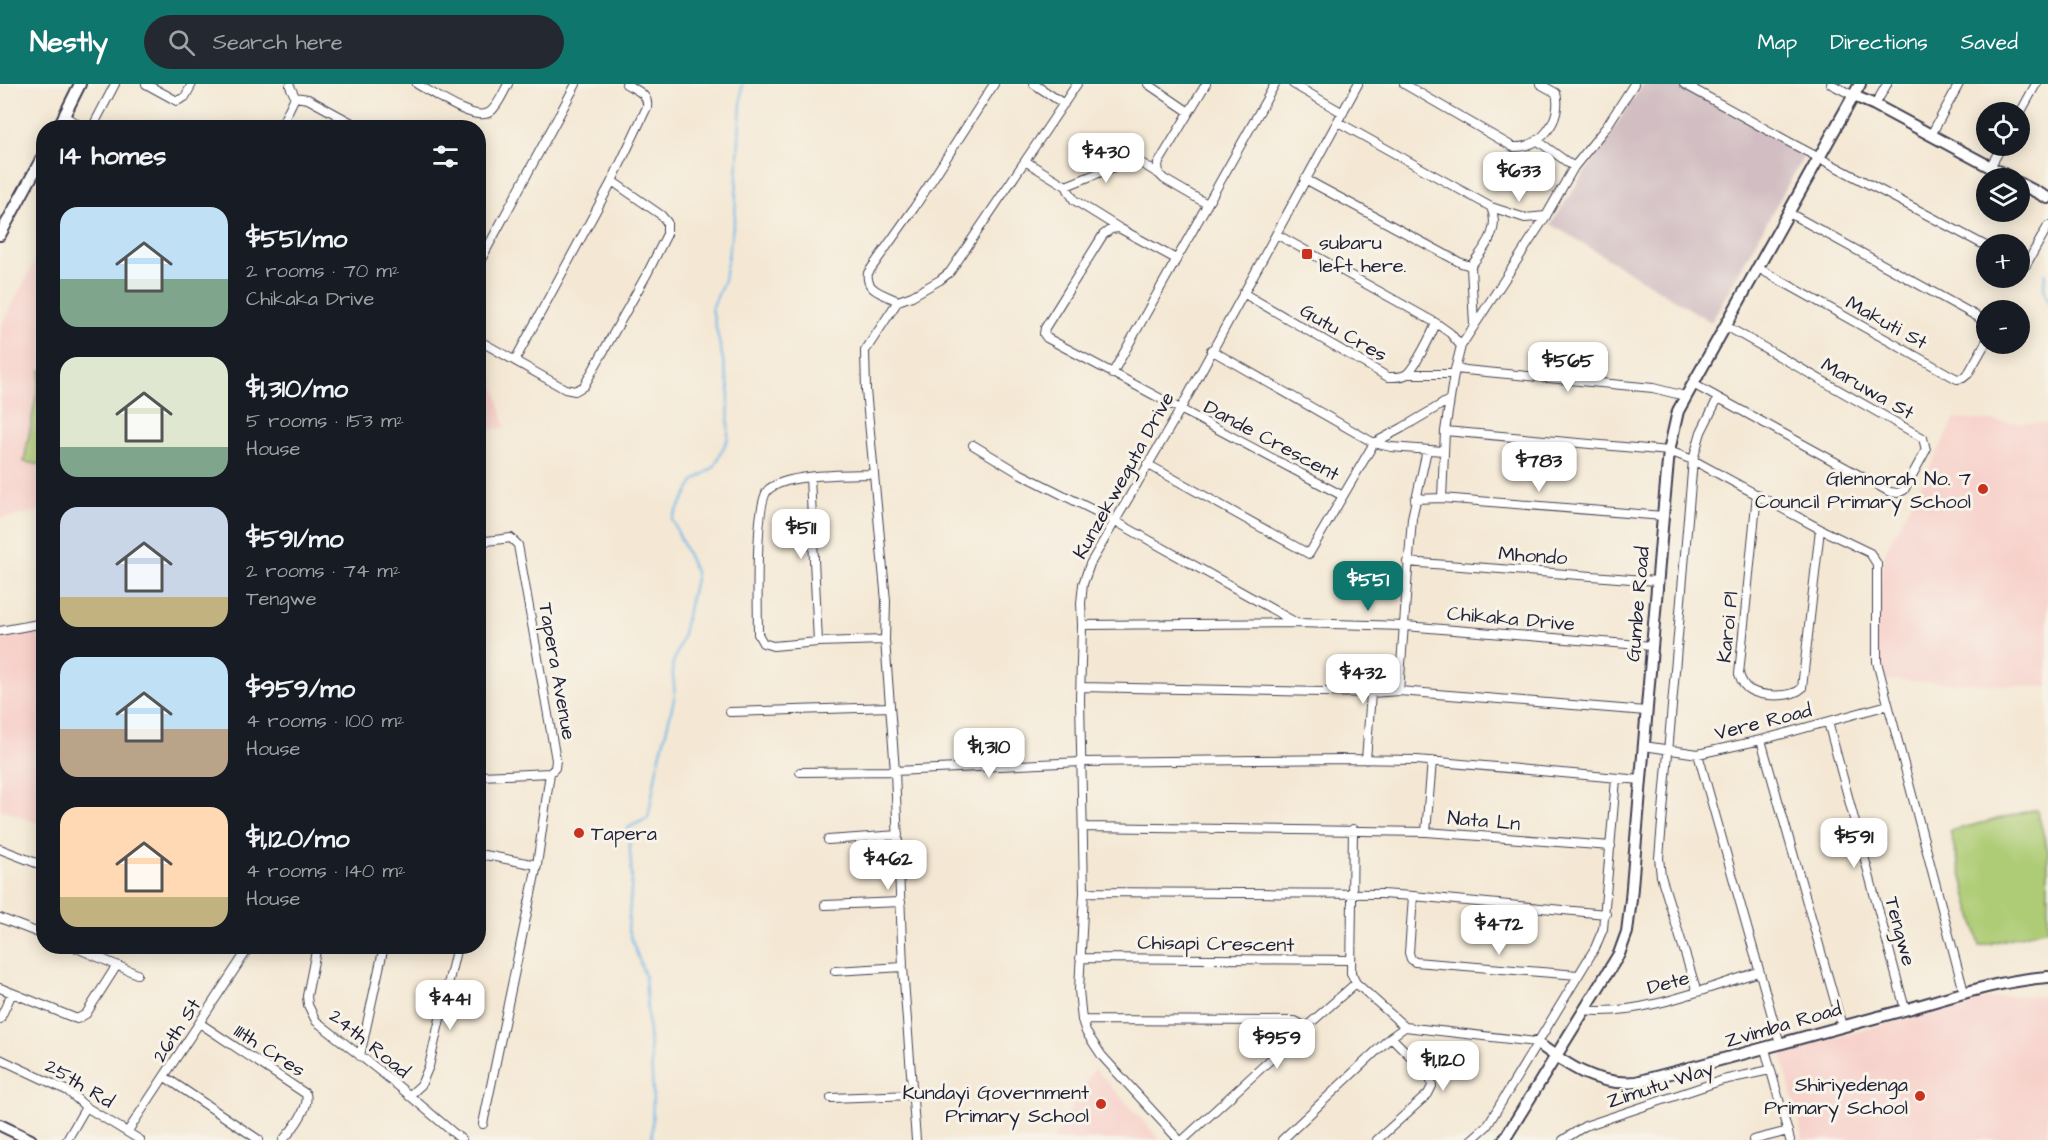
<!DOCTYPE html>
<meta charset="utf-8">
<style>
body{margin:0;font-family:"Architects Daughter",sans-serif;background:#242831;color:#f1f3f6;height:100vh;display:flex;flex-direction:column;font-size:22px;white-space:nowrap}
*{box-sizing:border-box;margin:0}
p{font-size:20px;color:#9ea1a6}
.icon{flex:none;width:33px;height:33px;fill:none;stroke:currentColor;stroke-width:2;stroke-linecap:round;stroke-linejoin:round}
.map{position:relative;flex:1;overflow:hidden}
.drawer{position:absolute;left:36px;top:36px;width:450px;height:834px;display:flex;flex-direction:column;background:#171b24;border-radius:24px;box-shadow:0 3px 15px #0003}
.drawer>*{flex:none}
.controls{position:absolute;left:1976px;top:18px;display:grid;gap:12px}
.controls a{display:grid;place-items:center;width:54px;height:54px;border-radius:50%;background:#171b24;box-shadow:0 3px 15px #0003;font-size:30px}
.price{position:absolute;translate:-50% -51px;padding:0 14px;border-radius:12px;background:#fff;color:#222;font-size:20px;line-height:39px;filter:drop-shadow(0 2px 3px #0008)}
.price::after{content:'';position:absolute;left:50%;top:36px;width:18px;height:14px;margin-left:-9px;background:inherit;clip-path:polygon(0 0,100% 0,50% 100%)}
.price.active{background:#0f766e;color:#fff}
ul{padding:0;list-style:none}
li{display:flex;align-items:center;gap:18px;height:150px;padding:0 24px}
li span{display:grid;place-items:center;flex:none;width:168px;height:120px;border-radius:18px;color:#555}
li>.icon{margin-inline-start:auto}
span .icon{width:72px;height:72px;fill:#fffc;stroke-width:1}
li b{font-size:26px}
h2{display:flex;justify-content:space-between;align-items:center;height:72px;padding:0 24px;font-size:26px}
header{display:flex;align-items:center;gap:36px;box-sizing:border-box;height:84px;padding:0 30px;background:#0f766e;color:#fff}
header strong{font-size:28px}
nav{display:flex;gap:33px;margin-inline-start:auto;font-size:21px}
.search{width:420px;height:54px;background:#242831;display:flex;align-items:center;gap:15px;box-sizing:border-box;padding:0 21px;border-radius:33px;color:#9ea1a6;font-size:22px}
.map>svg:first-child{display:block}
.built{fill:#f7d0ca}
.industrial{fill:#d2bec2}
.green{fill:#adcc74;stroke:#687758;stroke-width:1.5}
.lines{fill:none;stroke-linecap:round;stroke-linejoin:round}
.stream{stroke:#6fb7e7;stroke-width:2}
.minor-casing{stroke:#424052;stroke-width:10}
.tertiary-casing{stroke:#424052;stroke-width:14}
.minor{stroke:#fff;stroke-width:8}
.tertiary{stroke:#fff;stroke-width:10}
.poi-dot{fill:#c8321e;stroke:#f7f3e8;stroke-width:2}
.labels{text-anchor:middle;stroke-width:6;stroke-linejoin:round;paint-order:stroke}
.poi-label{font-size:20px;fill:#22223b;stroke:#f7f3e8;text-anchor:end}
.street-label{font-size:20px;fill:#22223b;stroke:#f7f3e8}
</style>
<header>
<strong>Nestly</strong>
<div class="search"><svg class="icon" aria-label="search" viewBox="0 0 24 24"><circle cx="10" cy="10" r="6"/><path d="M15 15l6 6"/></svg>Search here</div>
<nav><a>Map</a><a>Directions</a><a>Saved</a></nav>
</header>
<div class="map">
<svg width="2048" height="1056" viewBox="0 0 2048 1056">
<rect width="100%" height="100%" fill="#f7f3e8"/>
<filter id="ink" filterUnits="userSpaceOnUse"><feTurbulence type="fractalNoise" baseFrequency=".0167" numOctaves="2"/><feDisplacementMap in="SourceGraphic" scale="12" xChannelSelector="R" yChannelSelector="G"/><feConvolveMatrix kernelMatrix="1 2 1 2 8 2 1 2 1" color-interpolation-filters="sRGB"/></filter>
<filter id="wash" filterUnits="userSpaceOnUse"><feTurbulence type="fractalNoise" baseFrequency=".008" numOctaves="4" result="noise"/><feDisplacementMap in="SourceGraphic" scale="24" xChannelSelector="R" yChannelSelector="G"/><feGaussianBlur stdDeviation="1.35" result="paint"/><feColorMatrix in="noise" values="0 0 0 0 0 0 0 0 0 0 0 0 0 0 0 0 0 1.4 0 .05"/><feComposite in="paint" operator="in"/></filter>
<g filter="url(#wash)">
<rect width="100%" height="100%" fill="#f4e8d4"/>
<path class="built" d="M43,162V427L0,435V244Z
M479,275L490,282L505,343L479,348Z
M1955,335L2048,340V603L1886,596L1872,576L1884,470Z
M43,547H44L43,741L0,725V555Z
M2013,912H2048V1056H1803L1781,968L1976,916Z
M1094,984L1161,1056H1053Z"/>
<path class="industrial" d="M1643,0H1679L1805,70L1711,238L1551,140Z"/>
<path class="green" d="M41,286H44L43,381L24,378Z
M2037,725L2048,768V845L1980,862L1950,747Z"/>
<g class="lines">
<path class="stream" d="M2045,189L2044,203L2048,218
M652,1056L653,1006L645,892L628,845L632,792L628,744L648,734L657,684L675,611L672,582L682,554L696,490L672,435L695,396L714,383L728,354L729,304L712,225L724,196L735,131L742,0"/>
</g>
</g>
<g filter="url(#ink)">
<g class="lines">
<defs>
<path id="minor" d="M146,0L177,17L185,13L192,0
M417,0C432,8 475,39 490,28C498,22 503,9 508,0
M1034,0L1064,20
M1148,0L1189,28
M1206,0L1158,80L1159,90L1164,95L1207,120
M1293,0L1343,29
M1404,0L1513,63C1541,65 1563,35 1556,9L1540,0
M1684,0L1789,58L1986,162
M1831,0L1854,12
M295,13L308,15L361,44
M1875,21L1887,0
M2019,31L2036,0
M64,32L84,44
M92,44L115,0
M280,44L295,13L290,2
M1931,51L1959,0
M1538,57L1574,83
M1112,61L1159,90
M1025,77L1066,102L1074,116L1119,144
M1990,83L2002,62
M1305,95L1461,179L1471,182C1484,164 1501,147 1491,123L1338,38
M1066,102L1116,82L1127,70
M1491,123L1525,134L1546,132
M1789,129L1978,233L1986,242
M1176,175L1119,144L1111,145L1103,151L1045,244L1044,250L1047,254L1343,412
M2019,180L2026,181L2048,142
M478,181L576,0
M1471,182L1474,241
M1758,184L1957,295L1963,294L1968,290L1986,258
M1243,209L1388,293C1394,293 1401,294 1407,290C1415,283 1432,250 1436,239L1276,150
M898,217C884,210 865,207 868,189L914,124L994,0
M1436,239L1450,249L1461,262
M478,256L565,305L575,307L584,302L648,188L667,150V138L661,131L612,97
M1211,266L1374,359L1391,363L1443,367
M515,276L612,97L647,23C649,10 636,6 626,0
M1455,285L1653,304L1685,312
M1112,290L1275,0
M1407,290H1454
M1693,300L1890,408L1898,409L1904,406L1926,366L1923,354L1726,242
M1445,347L1669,367L1693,376L1820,445L1870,469L1877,480V578L1964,908
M1374,359L1402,344L1449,316
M973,361L1021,390L1115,437L1295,538
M1147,380L1309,470L1374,359
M873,390C847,391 790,389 769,405C754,416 758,527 758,550L763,559L773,562L818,558L885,556
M810,393L818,558
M1757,410L1739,590C1741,596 1744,603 1750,606C1763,613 1792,614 1802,604L1820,445
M1442,414L1445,347L1454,290L1461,262L1546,132L1574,83L1607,42L1634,0
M1415,415L1442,414L1663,432
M478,458L511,454L518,461L556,676L555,684L550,689L481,692L478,691
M1407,478L1657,497
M1082,541L1297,539L1405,542L1652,562
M0,547L44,539
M1081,603L1371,609L1399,607L1646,627
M1399,607L1412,434L1427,366
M730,628L890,623
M1828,638L1905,925
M1761,656L1842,942
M1644,662L1698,670L1761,656L1888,621
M1698,670L1780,960
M1366,676L1371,609
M800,688L895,687L1081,678L1344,675L1417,676L1641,696
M1084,743L1426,748L1611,762
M1353,745L1351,889L1356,899L1405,943
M1426,748L1432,677
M828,756L898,751
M0,765L44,782
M478,775L485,771L537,781
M1084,808L1381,810L1413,812
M825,821L901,818
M0,834L44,851
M72,862L137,890
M317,862L307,912L308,921L316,937L390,995L462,1056
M1080,874L1351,876
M835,887L903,883
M1578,891L1415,878L1411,875L1409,869L1413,812L1606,830
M0,904L77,935L86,930L117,881
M1697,908L1661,792L1659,774L1693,376L1701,348L1718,314
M1584,926C1636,933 1708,904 1758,888
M0,935L12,909
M1082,936L1295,937L1306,943
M201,940L306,1010C310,1024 292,1046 283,1056
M1765,965L1790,1056
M360,972L384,862
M0,975L68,1007L86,1023L140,1056
M165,993L259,1056
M409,1012L421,1001L429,982L457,862
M831,1014L913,1011
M483,1040L537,781L550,689
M128,1047L250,862
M67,1056L86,1023
M916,1056L903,883L895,687L885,556L886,517L866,306L865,267L898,217L912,212L940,196L950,188L1077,0
M1179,1056L1102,972L1086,948L1082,936L1079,906L1084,808L1080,615L1082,541L1081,519L1083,500L1090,480L1180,326L1358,0
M1183,1056L1306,943L1356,899
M1282,1056L1391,953L1405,943L1536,958
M1377,1056L1428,1010L1432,1002L1430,992L1391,953
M1471,1056L1487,1042L1595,864L1603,845L1616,695
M1563,1056L1585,1042L1723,996L1770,986
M1753,1056L1788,1047"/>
<path id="tertiary" d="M1854,12L1875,21L2011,94
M58,44L80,0
M2019,99L2048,114
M0,151L44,70
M1536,958C1567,981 1596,1002 1636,998C1723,976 1810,951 1897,928C1948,914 1995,897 2048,893
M0,1041L31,1056
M1504,1056L1619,870L1627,848L1631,815L1663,432L1669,367L1678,327L1860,0"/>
</defs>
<use href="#minor" class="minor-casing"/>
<use href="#tertiary" class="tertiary-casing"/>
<use href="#minor" class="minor"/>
<use href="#tertiary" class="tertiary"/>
</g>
</g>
<g class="poi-dot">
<rect x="1301" y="164" width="12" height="12" rx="3"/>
<circle cx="1983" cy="405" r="6"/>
<circle cx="579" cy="749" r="6"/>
<circle cx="1920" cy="1012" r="6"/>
<circle cx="1101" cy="1020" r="6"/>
</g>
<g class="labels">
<g class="poi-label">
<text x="1319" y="165" text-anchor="start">subaru<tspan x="1319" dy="23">left here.</tspan></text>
<text x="1971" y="401">Glennorah No. 7<tspan x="1971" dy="23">Council Primary School</tspan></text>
<text x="591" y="756" text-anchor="start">Tapera</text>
<text x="1908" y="1007">Shiriyedenga<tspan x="1908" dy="23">Primary School</tspan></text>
<text x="1089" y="1015">Kundayi Government<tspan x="1089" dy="23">Primary School</tspan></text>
</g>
<g class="street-label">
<text transform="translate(1887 238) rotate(29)" y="7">Makuti St</text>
<text transform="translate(1344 248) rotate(30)" y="7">Gutu Cres</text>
<text transform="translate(1868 304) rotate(30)" y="7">Maruwa St</text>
<text transform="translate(1272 356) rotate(28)" y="7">Dande Crescent</text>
<text transform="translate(1123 391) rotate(-61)" y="7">Kunzekweguta Drive</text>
<text transform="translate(1533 471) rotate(4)" y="7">Mhondo</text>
<text transform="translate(1637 520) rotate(-85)" y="7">Gumbe Road</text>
<text transform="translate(1511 534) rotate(5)" y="7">Chikaka Drive</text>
<text transform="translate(1727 543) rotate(-84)" y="7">Karoi Pl</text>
<text transform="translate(558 587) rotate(80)" y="7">Tapera Avenue</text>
<text transform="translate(1763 637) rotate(-14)" y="7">Vere Road</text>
<text transform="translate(1484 736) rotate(5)" y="7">Nata Ln</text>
<text transform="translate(1901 847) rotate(75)" y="7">Tengwe</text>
<text transform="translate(1216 859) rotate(1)" y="7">Chisapi Crescent</text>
<text transform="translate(1668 898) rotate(-15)" y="7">Dete</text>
<text transform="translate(1783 940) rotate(-16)" y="7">Zvimba Road</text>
<text transform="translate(176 946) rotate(-57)" y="7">26th St</text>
<text transform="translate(370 959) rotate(39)" y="7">24th Road</text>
<text transform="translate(270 966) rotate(33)" y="7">111th Cres</text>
<text transform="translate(80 999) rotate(31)" y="7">25th Rd</text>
<text transform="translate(1660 1000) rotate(-18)" y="7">Zimutu Way</text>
</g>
</g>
</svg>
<div class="controls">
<a><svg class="icon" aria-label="locate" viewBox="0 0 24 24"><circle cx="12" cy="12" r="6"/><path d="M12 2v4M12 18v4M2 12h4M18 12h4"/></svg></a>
<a><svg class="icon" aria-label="layers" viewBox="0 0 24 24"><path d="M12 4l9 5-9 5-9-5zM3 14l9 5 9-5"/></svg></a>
<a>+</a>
<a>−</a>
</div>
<b class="price" style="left:1106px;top:100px">$430</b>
<b class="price" style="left:1519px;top:119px">$633</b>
<b class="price" style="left:1568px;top:309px">$565</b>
<b class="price" style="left:1539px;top:409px">$783</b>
<b class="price" style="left:801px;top:476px">$511</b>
<b class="price active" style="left:1368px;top:528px">$551</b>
<b class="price" style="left:1363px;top:621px">$432</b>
<b class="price" style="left:989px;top:695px">$1,310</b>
<b class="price" style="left:1854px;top:785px">$591</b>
<b class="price" style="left:888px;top:807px">$462</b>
<b class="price" style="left:1499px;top:872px">$472</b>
<b class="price" style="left:450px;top:947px">$441</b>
<b class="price" style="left:1277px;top:986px">$959</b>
<b class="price" style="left:1443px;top:1008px">$1,120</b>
<section class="drawer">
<h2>14 homes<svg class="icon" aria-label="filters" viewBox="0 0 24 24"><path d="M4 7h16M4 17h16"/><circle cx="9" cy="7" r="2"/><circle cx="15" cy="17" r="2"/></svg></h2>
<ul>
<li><span style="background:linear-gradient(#bfe0f5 60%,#7fa58c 0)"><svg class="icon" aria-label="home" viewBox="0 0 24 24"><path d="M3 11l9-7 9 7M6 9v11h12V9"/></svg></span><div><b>$551/mo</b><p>2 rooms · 70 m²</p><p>Chikaka Drive</p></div></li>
<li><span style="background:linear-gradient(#dfe7d0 75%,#7fa58c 0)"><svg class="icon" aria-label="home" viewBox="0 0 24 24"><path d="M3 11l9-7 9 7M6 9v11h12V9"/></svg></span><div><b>$1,310/mo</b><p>5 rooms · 153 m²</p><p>House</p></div></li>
<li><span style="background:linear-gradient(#c9d6e8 75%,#c2b280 0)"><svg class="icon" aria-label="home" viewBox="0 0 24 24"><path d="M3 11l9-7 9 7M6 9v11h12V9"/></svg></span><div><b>$591/mo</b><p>2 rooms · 74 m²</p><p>Tengwe</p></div></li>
<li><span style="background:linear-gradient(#bfe0f5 60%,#b9a48a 0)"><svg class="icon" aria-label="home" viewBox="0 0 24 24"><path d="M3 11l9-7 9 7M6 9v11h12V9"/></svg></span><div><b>$959/mo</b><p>4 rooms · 100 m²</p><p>House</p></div></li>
<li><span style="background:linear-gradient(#ffd9b3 75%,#c2b280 0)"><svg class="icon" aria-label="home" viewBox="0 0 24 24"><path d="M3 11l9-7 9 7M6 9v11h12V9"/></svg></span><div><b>$1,120/mo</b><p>4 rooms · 140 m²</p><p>House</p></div></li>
</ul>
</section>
</div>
